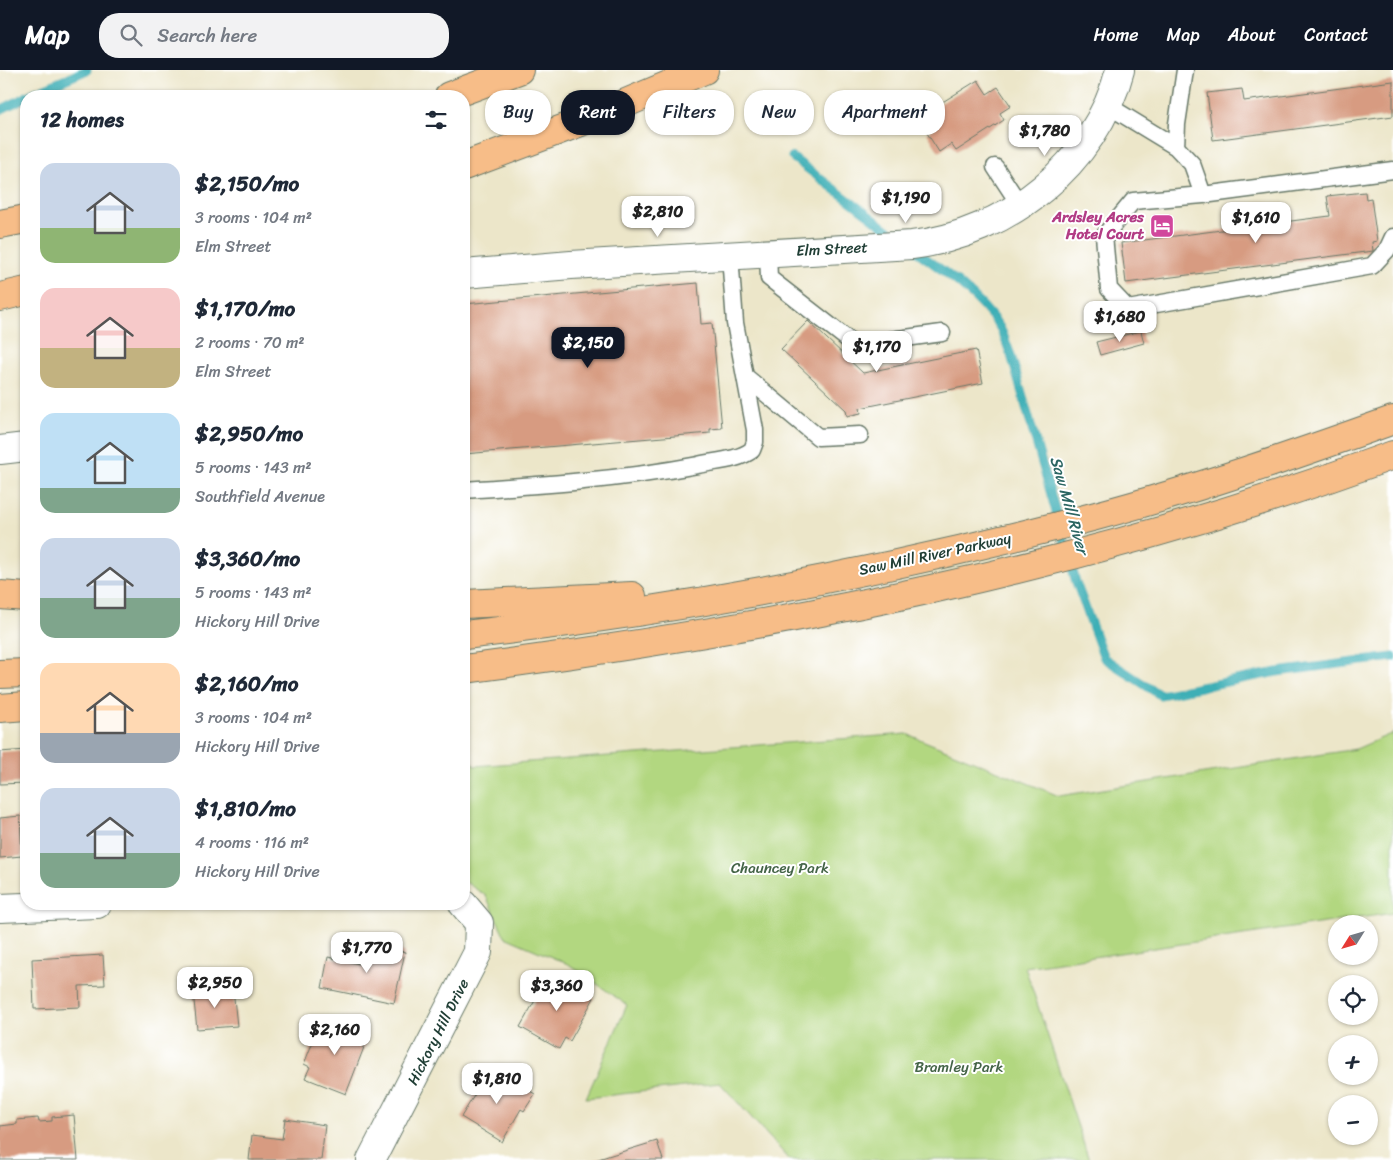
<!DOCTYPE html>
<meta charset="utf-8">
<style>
body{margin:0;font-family:Sriracha,sans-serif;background:#f2f2f3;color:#1f2937;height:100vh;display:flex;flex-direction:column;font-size:19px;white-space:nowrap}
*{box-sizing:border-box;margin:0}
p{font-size:16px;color:#747a83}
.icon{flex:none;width:28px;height:28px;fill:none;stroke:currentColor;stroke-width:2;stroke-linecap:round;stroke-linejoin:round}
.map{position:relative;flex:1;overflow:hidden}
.panel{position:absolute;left:20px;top:20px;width:450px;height:820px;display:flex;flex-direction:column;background:#fff;border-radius:20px;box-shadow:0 1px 4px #0004}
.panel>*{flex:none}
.top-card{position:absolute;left:485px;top:20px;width:475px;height:45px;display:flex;gap:10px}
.needle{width:32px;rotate:233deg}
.fabs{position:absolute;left:1328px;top:845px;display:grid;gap:10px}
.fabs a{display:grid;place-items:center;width:50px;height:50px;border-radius:50%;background:#fff;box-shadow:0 1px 4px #0004;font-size:25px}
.price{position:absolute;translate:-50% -42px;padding:0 11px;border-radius:10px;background:#fff;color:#222;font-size:16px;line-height:32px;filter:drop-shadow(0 1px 2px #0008)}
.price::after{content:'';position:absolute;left:50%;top:30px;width:15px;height:11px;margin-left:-8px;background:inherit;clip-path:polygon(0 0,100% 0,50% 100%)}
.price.current{background:#111827;color:#fff}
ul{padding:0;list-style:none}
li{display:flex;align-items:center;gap:15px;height:125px;padding:0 20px}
li span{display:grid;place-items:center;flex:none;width:140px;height:100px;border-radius:15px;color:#555}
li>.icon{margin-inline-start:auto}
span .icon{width:60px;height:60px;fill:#fffc;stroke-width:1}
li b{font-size:21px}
h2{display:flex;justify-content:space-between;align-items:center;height:60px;padding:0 20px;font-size:21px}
.chip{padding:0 18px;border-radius:20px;background:#fff;box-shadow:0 1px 4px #0004;font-size:18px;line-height:45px}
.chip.current{background:#111827;color:#fff}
header{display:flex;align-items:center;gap:30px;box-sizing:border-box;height:70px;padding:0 25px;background:#111827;color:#fff}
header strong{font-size:24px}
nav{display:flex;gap:28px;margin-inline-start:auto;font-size:18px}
.search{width:350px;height:45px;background:#f2f2f3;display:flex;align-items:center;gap:12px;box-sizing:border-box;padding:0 18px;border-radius:20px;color:#747a83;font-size:19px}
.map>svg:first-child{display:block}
.green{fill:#b2d780;stroke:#688a5a}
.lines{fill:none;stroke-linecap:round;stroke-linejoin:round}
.stream{stroke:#3eafb6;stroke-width:9}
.building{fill:#d79b81}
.lane-casing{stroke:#677868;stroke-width:19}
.street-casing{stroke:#677868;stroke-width:30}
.highway-casing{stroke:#677868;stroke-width:30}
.lane{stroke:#fff;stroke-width:16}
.street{stroke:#fff;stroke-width:28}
.highway{stroke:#f7bd88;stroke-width:28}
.labels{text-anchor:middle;stroke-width:4;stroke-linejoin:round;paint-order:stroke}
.hotel-label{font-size:15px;font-weight:bold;fill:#b23c85;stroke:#fff;text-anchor:end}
.street-label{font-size:15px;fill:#1f3d34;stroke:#fff}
.park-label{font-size:15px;fill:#446447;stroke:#fff}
.water-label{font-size:16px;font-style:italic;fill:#2a6562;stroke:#fff}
</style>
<header>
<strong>Map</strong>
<div class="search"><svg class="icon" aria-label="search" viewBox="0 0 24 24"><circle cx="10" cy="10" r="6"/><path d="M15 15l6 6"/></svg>Search here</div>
<nav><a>Home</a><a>Map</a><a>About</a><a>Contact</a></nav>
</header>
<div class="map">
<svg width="1393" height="1090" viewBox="0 0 1393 1090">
<rect width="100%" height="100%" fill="#fff"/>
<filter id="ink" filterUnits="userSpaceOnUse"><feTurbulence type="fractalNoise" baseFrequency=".02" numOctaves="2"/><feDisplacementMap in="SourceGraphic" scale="10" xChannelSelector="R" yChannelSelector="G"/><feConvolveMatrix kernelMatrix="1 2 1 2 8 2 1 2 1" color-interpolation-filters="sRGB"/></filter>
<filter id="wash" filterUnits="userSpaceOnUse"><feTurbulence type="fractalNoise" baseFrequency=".0096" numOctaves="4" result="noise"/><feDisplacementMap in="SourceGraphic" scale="20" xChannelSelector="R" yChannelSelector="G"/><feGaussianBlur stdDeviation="1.12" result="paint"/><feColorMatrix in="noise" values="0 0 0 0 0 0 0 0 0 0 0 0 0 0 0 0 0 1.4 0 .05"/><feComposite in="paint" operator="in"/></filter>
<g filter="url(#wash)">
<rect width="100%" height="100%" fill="#ece6c9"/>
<path class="green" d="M1393,663V843L1025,897L1089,1090H790L720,1013L586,1028L627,935L570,895L505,867L486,826L464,811V676L474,696L907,664L1059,726L1356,679Z"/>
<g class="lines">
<path class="stream" d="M27,26L87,0
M0,40L26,27
M792,87L900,169
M916,181C945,202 978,225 999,256C1004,264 1007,276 1011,285L1076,512L1104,588L1160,625L1277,602L1393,587"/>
</g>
<g id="blocks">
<path class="building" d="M978,10L987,24L998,17L1011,36L1000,43L1004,50L956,81L951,74L939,82L927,63L938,56L928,41Z
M1393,11V46L1213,70L1207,23L1242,19L1244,31Z
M1365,122L1366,129L1371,128L1377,171L1372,172L1373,181L1126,213L1121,173L1330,146L1327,126Z
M698,213L701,254L712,253L722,358L710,359V363L464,384V234Z
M808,251L863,303L976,280L983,313L860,338L861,343L847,346L846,340L781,279Z
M1141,261L1144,273L1100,285L1096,272Z
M26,680V713L0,714V682Z
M20,746L22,786L0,788V748Z
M364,873L405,882L394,933L322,918L328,887L359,894Z
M103,885L105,915L79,916L80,937L34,939L32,889Z
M550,904L594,928L570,971L565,968L559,979L520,957Z
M233,919L237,956L197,959L193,922Z
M322,949L368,967L346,1024L305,1008L310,997L304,994Z
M491,998L535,1024L524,1041L521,1039L502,1072L461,1047Z
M74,1045L78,1090H0V1056L17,1054V1050L38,1048L39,1052L52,1051V1047Z
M285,1049L325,1055L321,1090H249L252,1065L282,1069Z
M657,1071L663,1090H595Z"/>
</g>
</g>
<g filter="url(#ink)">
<use href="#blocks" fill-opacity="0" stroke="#677868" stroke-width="1"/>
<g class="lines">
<defs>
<path id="lane" d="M1107,35L1176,77L1192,94L1203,125L1393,100
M1176,77L1177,54L1185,0
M995,97L1020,135
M1203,125L1133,131L1104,166L1109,219L1128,239L1372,196L1387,180L1393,167
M768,183L769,208L855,275L942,263
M746,307L818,367L860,365
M464,420C542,415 620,410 698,395C715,391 737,391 752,380L755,372V360L735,253L730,185"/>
<path id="street" d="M464,204L571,195L912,175C1007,164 1096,94 1120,0
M0,380L26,377
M0,838L97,834
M371,1090L478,882L479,853L463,834"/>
<path id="highway" d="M449,26L519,0
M464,96L581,52L704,0
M0,154L26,149
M0,227L26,221
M0,525L26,527
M464,534L632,526
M464,565C676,541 889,501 1096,446C1197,419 1295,385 1393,350
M464,599C781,558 1093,496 1393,385
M0,604L26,603
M0,638L26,636"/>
</defs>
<use href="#lane" class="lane-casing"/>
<use href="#street" class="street-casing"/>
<use href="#highway" class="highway-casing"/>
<use href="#lane" class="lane"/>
<use href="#street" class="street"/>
<use href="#highway" class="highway"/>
</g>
</g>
<defs>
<symbol id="hotel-square" viewBox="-11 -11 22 22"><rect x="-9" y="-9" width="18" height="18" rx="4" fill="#d1479c" stroke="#fff"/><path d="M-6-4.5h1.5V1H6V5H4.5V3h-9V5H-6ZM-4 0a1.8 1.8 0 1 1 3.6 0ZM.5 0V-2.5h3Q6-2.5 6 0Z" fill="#fff"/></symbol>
</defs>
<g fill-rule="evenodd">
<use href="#hotel-square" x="1148" y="142" width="28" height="28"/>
</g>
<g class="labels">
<g class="hotel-label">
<text x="1144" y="152">Ardsley Acres<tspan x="1144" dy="17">Hotel Court</tspan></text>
</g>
<g class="street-label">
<text transform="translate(832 179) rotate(-3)" y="5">Elm Street</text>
<text transform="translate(935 484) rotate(-12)" y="5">Saw Mill River Parkway</text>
<text transform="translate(438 962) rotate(-63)" y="5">Hickory Hill Drive</text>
</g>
<g class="park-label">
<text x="780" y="803">Chauncey Park</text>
<text x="959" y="1002">Bramley Park</text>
</g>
<g class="water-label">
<text transform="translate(1070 435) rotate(74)" y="6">Saw Mill River</text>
</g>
</g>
</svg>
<div class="fabs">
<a><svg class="needle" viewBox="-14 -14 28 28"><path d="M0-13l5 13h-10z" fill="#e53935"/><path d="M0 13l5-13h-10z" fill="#747a83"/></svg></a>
<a><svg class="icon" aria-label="locate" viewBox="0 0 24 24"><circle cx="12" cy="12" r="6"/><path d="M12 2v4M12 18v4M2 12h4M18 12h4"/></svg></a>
<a>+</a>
<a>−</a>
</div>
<b class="price" style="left:1045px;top:87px">$1,780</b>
<b class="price" style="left:906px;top:154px">$1,190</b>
<b class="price" style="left:658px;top:168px">$2,810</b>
<b class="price" style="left:1256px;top:174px">$1,610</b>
<b class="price" style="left:1120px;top:273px">$1,680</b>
<b class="price current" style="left:588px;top:299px">$2,150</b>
<b class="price" style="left:877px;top:303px">$1,170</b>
<b class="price" style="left:367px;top:904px">$1,770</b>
<b class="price" style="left:215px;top:939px">$2,950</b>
<b class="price" style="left:557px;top:942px">$3,360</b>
<b class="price" style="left:335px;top:986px">$2,160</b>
<b class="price" style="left:497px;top:1035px">$1,810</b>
<div class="top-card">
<a class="chip">Buy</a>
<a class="chip current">Rent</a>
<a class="chip">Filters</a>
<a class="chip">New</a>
<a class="chip">Apartment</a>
</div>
<section class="panel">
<h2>12 homes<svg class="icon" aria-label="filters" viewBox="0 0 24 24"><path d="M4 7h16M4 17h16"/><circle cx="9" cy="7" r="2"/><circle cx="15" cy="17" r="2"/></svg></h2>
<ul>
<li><span style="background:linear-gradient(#c9d6e8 65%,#8fb573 0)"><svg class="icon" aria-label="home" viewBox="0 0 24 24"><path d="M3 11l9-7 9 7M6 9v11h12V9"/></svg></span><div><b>$2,150/mo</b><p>3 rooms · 104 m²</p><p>Elm Street</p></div></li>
<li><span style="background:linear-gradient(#f6c9c9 60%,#c2b280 0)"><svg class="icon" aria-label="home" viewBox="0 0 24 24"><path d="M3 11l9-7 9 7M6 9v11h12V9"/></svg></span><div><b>$1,170/mo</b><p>2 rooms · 70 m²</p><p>Elm Street</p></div></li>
<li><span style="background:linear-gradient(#bfe0f5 75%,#7fa58c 0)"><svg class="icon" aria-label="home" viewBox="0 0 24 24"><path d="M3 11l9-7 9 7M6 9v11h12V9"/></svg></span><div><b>$2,950/mo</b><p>5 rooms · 143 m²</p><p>Southfield Avenue</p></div></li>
<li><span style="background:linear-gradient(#c9d6e8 60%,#7fa58c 0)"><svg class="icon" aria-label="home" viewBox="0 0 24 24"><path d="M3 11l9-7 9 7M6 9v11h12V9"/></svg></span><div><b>$3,360/mo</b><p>5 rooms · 143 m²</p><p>Hickory Hill Drive</p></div></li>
<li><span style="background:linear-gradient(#ffd9b3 70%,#9aa5b1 0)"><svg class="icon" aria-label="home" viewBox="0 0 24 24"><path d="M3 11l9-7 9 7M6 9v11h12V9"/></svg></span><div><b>$2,160/mo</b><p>3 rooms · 104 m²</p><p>Hickory Hill Drive</p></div></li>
<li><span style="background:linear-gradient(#c9d6e8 65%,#7fa58c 0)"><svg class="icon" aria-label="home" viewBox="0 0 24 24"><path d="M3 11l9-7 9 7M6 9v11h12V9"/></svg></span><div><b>$1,810/mo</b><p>4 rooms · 116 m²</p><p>Hickory Hill Drive</p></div></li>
</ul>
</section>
</div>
